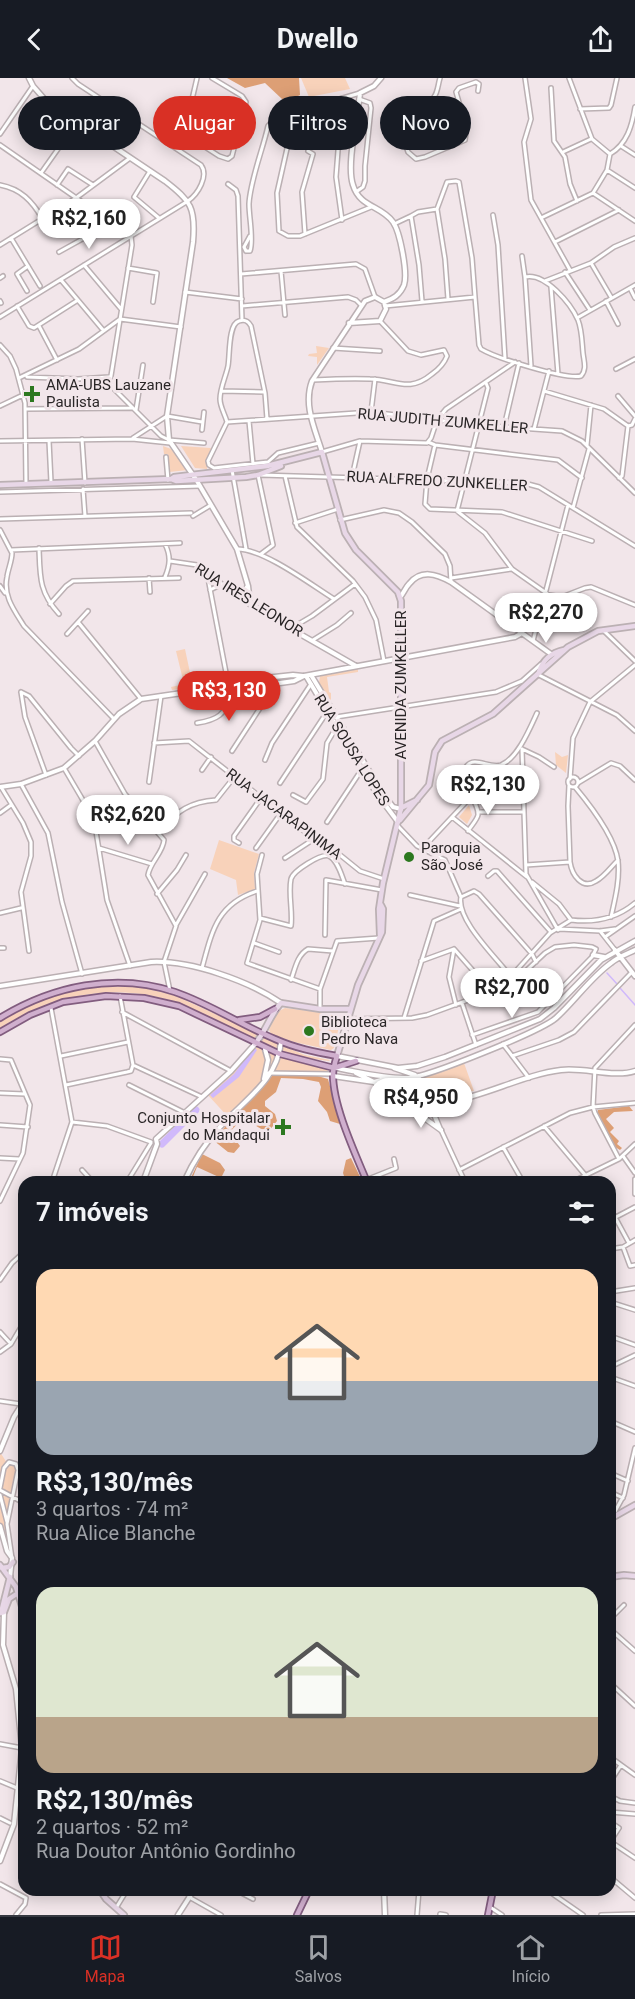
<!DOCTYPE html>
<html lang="pt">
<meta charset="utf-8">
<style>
body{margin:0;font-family:Roboto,sans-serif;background:#20242c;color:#f1f3f6;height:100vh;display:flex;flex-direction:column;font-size:22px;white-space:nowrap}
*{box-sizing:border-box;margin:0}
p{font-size:20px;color:#9ea1a6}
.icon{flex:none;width:33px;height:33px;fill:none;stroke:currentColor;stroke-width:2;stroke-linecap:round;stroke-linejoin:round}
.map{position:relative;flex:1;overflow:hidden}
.side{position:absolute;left:18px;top:1098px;width:598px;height:720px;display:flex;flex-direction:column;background:#171b24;border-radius:18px;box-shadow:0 3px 15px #0003}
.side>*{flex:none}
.hud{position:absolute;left:18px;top:18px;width:600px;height:54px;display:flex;gap:12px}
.price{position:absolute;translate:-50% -51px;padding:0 14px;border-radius:21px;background:#fff;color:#222;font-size:20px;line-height:39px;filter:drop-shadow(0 2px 3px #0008)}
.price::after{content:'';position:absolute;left:50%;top:36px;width:18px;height:14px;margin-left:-9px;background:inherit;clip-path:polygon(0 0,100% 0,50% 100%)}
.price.selected{background:#d93025;color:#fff}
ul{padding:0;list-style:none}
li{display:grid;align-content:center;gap:12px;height:318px;padding:0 18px}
li span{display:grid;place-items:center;height:186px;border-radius:18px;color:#555}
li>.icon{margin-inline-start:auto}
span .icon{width:108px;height:108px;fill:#fffc;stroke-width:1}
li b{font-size:26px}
h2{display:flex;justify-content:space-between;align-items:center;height:72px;padding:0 18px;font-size:26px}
.tag{padding:0 21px;border-radius:27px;background:#171b24;box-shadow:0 3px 15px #0003;font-size:21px;line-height:54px}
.tag.selected{background:#d93025;color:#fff}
header{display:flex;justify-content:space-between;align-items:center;height:78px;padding:0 18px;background:#171b24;font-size:27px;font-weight:700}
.tabs{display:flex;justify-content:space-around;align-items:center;height:84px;border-top:2px solid #363941;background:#171b24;font-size:16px;color:#9ea1a6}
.tabs a{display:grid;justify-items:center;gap:3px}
.tabs .selected{color:#d93025}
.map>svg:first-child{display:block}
.green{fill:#f8d2ba}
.forest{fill:#dd9f75}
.water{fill:#d0b9fb}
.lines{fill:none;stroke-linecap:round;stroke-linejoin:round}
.stream{stroke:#d0b9fb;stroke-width:1.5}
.river{stroke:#d0b9fb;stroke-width:7}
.minor-casing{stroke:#bbb0b3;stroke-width:6}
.tertiary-casing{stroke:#bbb0b3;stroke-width:7}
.secondary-casing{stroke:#bbb0b3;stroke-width:8}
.primary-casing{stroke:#825d7f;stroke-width:8}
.minor{stroke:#fff;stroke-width:3}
.tertiary{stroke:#fff;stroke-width:4}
.secondary{stroke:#e8d7e7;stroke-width:4.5}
.primary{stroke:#d0afce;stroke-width:4.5}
.poi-dot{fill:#2c781f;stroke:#f2e6ea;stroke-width:2}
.labels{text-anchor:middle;stroke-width:6;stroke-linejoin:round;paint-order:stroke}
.poi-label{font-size:15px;fill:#2a2627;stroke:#f2e6ea;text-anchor:start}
.street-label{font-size:15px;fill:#2a2627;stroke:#f2e6ea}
</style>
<header><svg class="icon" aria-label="back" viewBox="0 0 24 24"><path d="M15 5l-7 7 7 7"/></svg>Dwello<svg class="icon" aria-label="share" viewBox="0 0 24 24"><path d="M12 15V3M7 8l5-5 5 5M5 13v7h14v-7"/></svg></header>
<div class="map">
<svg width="635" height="1837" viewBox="0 0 635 1837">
<rect width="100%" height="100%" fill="#f2e6ea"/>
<path class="green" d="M301,0H345L350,11L309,19Z
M316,268L329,270L317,287V279L308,278L309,276L317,275Z
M163,368L171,371L188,392L169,394L168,376H164Z
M181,368L211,370L207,382V391L195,390Z
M185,571L193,609L172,612L171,609L184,606L176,573Z
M358,591V594L327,599L329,614L331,615V625L319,605L320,598Z
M294,599V601L196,614V613Z
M555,674L562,679L568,677L566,695L556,687Z
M469,727L472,737L467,746L459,739Z
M219,762L259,776L254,795L255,811L238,817L236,802L210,791Z
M96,908L139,909L174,917L278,965L277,973C244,958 212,938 177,925C117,903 53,917 0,950V942L48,918Z
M285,930L319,934L341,940L334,970L331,972L294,964L271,956L269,952L277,934Z
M255,966L328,989L327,996L271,995L229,1040L207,1016Z
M283,968L305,977L330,982L329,983C313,981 298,980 282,975Z
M464,985L474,1013L411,1022L404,1020L384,1005L385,1003C414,1006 438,995 464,985Z
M0,1374L7,1385L18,1388L7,1446L11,1468H6L0,1448Z"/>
<path class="forest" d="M227,0H299L300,17L292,21H282L265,5L245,10Z
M279,997H314L328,1001L340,1046L330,1043L327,1034L318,1023L321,1009L319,1004L303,1001L281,1000L276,1014L265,1023V1028L275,1036L277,1043L269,1053C251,1051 249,1031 230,1054L240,1068L234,1075L228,1074L213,1062L272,998Z
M629,1028L633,1033L614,1034L606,1041L614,1050L610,1054L619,1063L617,1066L622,1070L620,1072L615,1069L597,1035L598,1032Z
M202,1076L220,1085L225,1092L221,1100L197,1089L192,1101L196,1104H189Z
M351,1080L362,1103V1104H346L343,1095L346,1082Z"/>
<path class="water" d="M254,969L257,972L239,999L213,1020L210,1017L234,996Z"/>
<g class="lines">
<path class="stream" d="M607,895L617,906
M620,910L635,927"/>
<path class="river" d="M162,1066L196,1032"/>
<defs>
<path id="minor" d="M440,0C438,6 438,14 434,19C426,32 404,27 397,41L408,74L416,81L425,79L465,62L466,55L459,37L461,31L456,14L459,10L476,4L479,6L478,13
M525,0L531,41L524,64L531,122L570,192
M551,10L554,63L565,79L570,106L577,123
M193,24L240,51
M580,31L609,30L611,27L617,0
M295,35L277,115L279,153L288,158H300L371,129
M0,56L33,8
M185,56L219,78L228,81L232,78L246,24L242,18L212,0
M0,67L131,158L132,167L110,304L114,311L161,358L169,362L204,365
M621,68L635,77
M180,73L197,0
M563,74L591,61
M610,76C627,66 632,48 635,29
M607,92L635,110
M150,93L134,119L159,140
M41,95L58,71
M228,106L236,112L238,118L242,242
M0,107C21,111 32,123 42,140
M57,107L68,91L93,107
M356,114L363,109L365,103V88L371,30L370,25L359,21
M593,115L635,143
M87,128L90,134L107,146
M493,137L498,167L505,281
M411,138L418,134L437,131
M541,140L593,115L607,92L610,76L592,61L569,0
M342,142L336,99L342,20
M394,146L411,138L419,187L422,223
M61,147L80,138L88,140L104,149
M305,156L302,114L313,76L308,73
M11,160L40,208
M555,164L619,132
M0,167L76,120L130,80
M246,173H250C254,162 249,140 249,126C250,103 263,71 268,48L275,40L360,15
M246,173L244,169L250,158
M59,174L113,144
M591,185L611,219
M84,187L121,231
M128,190L157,195L153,224
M281,193L285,237
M565,194L590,232
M241,196L356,186L365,191L375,219
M525,199L531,288
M0,200L3,198
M61,202L103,252
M545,203L591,185L614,169L635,160
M551,209L558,296
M630,210L635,220
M27,213L17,196L28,188
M185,214L242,221
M448,221L445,181L437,131L447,104L456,103L459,104L472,180L475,219
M0,223L1,225
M606,223L618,246
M17,228L29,248L34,250L78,222
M242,228L348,219L356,222L361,227
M385,228L475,219L479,267L481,271C496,280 566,302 581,298C587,291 584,284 583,275C582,265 582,252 578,242C571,226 545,194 525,199L522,178
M0,239L188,123C198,116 209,98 201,87L78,6L72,0
M577,240L635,207
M39,248L57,282
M0,267L10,278L16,291L25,325L26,406
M333,270L380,273
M616,291L635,281
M27,299L78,301L109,299
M19,300L79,271L120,241L181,249
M313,302C332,301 351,300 370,301C395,301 408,316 432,296C439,291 444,286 447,278L444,272L421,277L408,273L380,243
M486,305L488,310L457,433L485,455L512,491L549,517L562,519L585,510L591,509L635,527
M221,313L264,314
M544,313L604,331L628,348
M618,318L635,338
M0,328L23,317
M26,331L132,330
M136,332L143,287
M371,334L375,301
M249,343L253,386
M227,344L371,334L478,347L562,353L582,363L635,415
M227,344C225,336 220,329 220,321C220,310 226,298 228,288C230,277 228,246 239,243C245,241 248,243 251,248L265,315L267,341
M227,344L208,383L209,387L214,390L268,384L278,375L319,365
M504,349L519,285
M534,351L549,293
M202,352L204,334
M133,360L167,338L202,344
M82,361L85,405
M0,363L132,361L170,365
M49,363L51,404
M428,364L435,367L558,382L582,400
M435,367L427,401L425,426L430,431L502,434L592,463
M587,367L591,327
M322,374L360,363L427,365L431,360L437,342L446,331L515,284
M166,379L168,402
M232,392L246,471
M258,397L273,467L261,476
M261,397L524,405L539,409L635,468
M285,398L297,449L353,503L365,519L376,542L384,583
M352,399L360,363
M619,400L622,398L628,348L632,347L635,341
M83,411L85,438
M0,414L200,408
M573,430L589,371
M193,438L211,427
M0,441L191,435
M340,442L384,432L399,435L412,444L445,476L450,488L451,504
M295,445L338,431
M0,452L12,475C12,483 8,491 7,499C3,518 14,532 24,548L114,641
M39,470C40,499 39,514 59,536
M237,471C264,471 310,506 334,521
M11,472L180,465
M170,483L197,487L239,519
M207,495L228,605
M165,499C170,487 171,478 165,466
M149,500L150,514
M451,500L511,491
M0,508L5,515
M210,512L222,506
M50,526L66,508L73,503L179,500
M78,544L141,621
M290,551L312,538L355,506
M604,553L635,583
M67,556L88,533
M313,562L337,547L351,535
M533,563L568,427
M537,596L617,637L635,653
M21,614L29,618L71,670L79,678
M21,614L25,639L46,697
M336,639L496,614L522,603L541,586
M197,645C224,641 224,633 237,611
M95,663L125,716L164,762C163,775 150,784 148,797L176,848L164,884L170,913
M154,665L189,663L314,761L329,768L360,793L384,801
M522,671L526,796L558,852
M522,671L539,679L554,689
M232,673L275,607
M265,682L272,665L311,606
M466,689L491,704L523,717
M64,690L94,741L107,822L130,888
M202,692L211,679
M568 704a5 5 0 1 1 10 0a5 5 0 1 1-10 0Z
M570,701L573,660L590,624L635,587
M149,704L161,618
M280,705L327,634
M578,705L611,685L620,688L635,702
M21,706L48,755L62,824L82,896
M569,707L568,728L570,784C572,797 582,812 596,803C604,799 611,789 618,782
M1,709L23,745L31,764V778L21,814L29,873
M575,709C590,727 615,760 618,783C620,802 615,821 611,839
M293,717L306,724L323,701L327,665L336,650
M136,728L155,722
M478,734H524
M0,735L11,727
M452,739L527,799
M327,744L362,691
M398,748L417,768L445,782L461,819C456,842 497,880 510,898
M157,753C177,735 187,724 216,722L235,698
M468,753C471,748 477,742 478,737C479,720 455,707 466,689C474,677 489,691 501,687C518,680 530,650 537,635
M239,765L234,762V758L261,720
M99,770L152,786
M256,770L281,735
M423,770L467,723L472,721
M262,777L257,796L260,842L247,885L320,911
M285,780L314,761
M526,787L570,784
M488,798L494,793H497L551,854
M532,804L559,826L571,842
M157,816L177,792L186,777
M410,817L460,828
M461,819L474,813L479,816L532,876L536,884
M0,835L21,830
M260,840L291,848C293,833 288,816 291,801C293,793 321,775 329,778C338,782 342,799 345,806
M571,842C595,845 616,841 635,825
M176,847L205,796
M559,851L600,853L615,851
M600,853L615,872
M325,857L326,802L382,812
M605,859L635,838
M254,865L279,874
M0,870H4
M454,871L475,895L485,912
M421,883L454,871L449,899L456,927
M202,890C212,853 217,826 257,813
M291,902C295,891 297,877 308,871L333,873
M120,918L133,987
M480,919L485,912L498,907L515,894L550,855L571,842
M462,925L476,967
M51,930L72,1044L52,1104
M320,931V911L337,863L379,860
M122,934L231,993
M404,940L434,843L461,831
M346,941L412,940L427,937L512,906L545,875L555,869L574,867L592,869L596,871L592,879L538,934L472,957
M503,966L529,1000
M61,978L128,964
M512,978L559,962L574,954L632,894
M0,981L11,982L30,1027L23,1075L0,1123
M268,995L333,996
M66,1007L127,994L131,993L133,987L202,1019
M129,1007L185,1035
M0,1015L25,1016
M72,1044L107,1048L151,1064
M0,1047L28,1049
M544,1048L591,1104
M441,1052L465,1104
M503,1069L523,1104
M623,1078L635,1095
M0,1080L19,1081
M619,1081L595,1035L593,1029L595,990L635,947
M82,1092L93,1104
M459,1092L570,1035L593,1029L635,1025
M635,1101V1116
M366,1102L396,1090L394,1081
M127,1104L151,1065
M572,1104L619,1081L635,1066
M610,1130L629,1165
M616,1139L635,1129
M623,1169L630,1188L635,1187
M610,1171L623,1169L635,1162
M0,1202L12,1185L24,1174
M610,1214L635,1210
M610,1224L635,1232
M0,1254L11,1266
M610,1258L635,1267
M0,1274L11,1266L24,1244
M610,1289L635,1277
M610,1299L635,1308
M0,1323L21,1326
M610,1343L635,1354
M610,1395L628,1403
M0,1410L4,1390L9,1384L16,1386L18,1392L7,1446L12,1480
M0,1412L24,1425
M610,1414L623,1420
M0,1417L7,1444
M612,1439L624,1417L635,1370
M610,1541L624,1527
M610,1551L635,1573
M610,1605L635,1628
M0,1666L22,1670
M610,1679L621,1687L610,1704
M621,1687L635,1697
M0,1703L17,1710
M610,1718L620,1723L635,1725
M610,1734L635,1736
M0,1740L10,1745
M610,1744L619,1750L610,1764
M611,1764L635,1780
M610,1799L635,1820
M0,1806L26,1820L25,1826L16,1837
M236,1812L253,1821
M547,1812L583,1837
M189,1819L221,1837
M490,1829L502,1837
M116,1830L127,1812
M440,1836L446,1837
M417,1837L419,1812
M601,1837L635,1836"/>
<path id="tertiary" d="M29,0L33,8L47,24L165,103C191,123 196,130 193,164L167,338L169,362L197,403L237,471L248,508L250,526
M381,0L374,8L360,15C358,38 346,87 353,107C360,130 381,127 393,144C400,154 408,195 404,207C400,217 393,221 384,224
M349,245L380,243L386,231L384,224
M322,374C315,351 303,327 312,303L365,223L375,219L384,224
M247,509L244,515L239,519L279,544L356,588
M400,519C404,515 405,510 409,506C421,491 436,496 451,504L551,576
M311,597L383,716L393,729L401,731
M306,598L377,716L398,744
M182,615L197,617L294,603L304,598L515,559L522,555
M0,709L21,706L64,690L95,663L119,636L141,621L182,615L195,610L265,600L293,597L303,598
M615,872L635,898
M593,877L604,879
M0,908L151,884C190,882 249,903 281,925
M337,978L398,990L417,988L445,979L540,941L554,930L601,882L635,863
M336,990C359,994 385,1001 408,1000C428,999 541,953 556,940C575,923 590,900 611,885C618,879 627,876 635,872
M394,990L415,997
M356,995L374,1004L388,1000
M333,998L374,1004L441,1052
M418,998L440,1051
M264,1001L268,982L265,971
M398,1020C450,1041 509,998 561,992C584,989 614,1000 635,993
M143,1104L157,1066L156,1061L231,993L255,966
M184,1104C193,1084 205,1065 220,1049C244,1022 277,1003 281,964
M0,1373L14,1339L24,1323
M0,1448L7,1473L12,1480L10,1499
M18,1515L24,1506
M0,1783L14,1746L22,1670L16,1611L3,1567L4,1534
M384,1812L385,1837
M178,1837L194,1812"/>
<path id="secondary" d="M171,401L176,403L246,399L258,397L281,388
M0,407L171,401L174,399L267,388L322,374L345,455L356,472L398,514L401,523V730L383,805L379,831L380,857
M539,594C543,582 550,575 564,572
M401,730L417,722
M400,742L429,707L435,674L442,663L493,636L568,569L598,553L635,548
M255,966C266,953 270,937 281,925L320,931H349
M337,978L358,907L382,854L383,831L381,827
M610,1441L635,1427
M0,1487L16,1509L24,1535
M2,1490L9,1489L13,1484
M610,1499L624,1497L635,1498
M0,1535L4,1534L9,1521L18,1515
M1,1535L10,1499
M100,1812L106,1821L124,1837"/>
<path id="primary" d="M0,940C52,908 116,894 175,914C210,926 241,947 275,961C295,970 315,974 337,978C335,984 333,991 333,997C333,1028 355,1075 367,1104
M239,942L260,939L275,931
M0,954L30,937L63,924L106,918L144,920L179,928L280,976L334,990
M334,990L356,983
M297,1837L309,1812
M488,1837L493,1812"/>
</defs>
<use href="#minor" class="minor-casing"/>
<use href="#tertiary" class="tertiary-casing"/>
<use href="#secondary" class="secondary-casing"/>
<use href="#primary" class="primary-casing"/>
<use href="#minor" class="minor"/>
<use href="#tertiary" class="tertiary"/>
<use href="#secondary" class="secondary"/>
<use href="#primary" class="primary"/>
</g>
<g class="poi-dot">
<path d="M29 307h6v6h6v6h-6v6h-6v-6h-6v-6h6z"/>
<circle cx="409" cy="779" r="6"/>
<circle cx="309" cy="953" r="6"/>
<path d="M280 1040h6v6h6v6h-6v6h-6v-6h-6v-6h6z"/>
</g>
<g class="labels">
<g class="poi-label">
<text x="46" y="312">AMA-UBS Lauzane<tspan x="46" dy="17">Paulista</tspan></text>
<text x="421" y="775">Paroquia<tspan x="421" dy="17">São José</tspan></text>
<text x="321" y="949">Biblioteca<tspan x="321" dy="17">Pedro Nava</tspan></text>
<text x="270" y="1045" text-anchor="end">Conjunto Hospitalar<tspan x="270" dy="17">do Mandaqui</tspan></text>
</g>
<g class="street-label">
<text transform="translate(443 343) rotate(5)" y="5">RUA JUDITH ZUMKELLER</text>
<text transform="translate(437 403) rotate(3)" y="5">RUA ALFREDO ZUNKELLER</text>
<text transform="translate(249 522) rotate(32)" y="5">RUA IRES LEONOR</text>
<text transform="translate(401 607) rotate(-90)" y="5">AVENIDA ZUMKELLER</text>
<text transform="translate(352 672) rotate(58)" y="5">RUA SOUSA LOPES</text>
<text transform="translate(284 736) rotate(37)" y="5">RUA JACARAPINIMA</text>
</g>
</g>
</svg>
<b class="price" style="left:89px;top:172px">R$2,160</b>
<b class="price" style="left:546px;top:566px">R$2,270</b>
<b class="price selected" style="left:229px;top:644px">R$3,130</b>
<b class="price" style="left:488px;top:738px">R$2,130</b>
<b class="price" style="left:128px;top:768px">R$2,620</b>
<b class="price" style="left:512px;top:941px">R$2,700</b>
<b class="price" style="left:421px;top:1051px">R$4,950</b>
<div class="hud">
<a class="tag">Comprar</a>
<a class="tag selected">Alugar</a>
<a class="tag">Filtros</a>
<a class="tag">Novo</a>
</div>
<section class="side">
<h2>7 imóveis<svg class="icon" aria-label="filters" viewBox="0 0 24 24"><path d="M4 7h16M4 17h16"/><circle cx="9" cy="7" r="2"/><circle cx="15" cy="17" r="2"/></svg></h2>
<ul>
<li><span style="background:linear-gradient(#ffd9b3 60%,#9aa5b1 0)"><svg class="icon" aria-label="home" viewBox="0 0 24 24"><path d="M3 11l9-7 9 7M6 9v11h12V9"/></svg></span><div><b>R$3,130/mês</b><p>3 quartos · 74 m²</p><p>Rua Alice Blanche</p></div></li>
<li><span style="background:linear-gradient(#dfe7d0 70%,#b9a48a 0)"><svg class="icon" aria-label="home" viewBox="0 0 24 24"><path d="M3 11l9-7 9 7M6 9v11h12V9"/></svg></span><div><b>R$2,130/mês</b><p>2 quartos · 52 m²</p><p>Rua Doutor Antônio Gordinho</p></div></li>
</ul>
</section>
</div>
<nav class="tabs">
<a class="selected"><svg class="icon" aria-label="map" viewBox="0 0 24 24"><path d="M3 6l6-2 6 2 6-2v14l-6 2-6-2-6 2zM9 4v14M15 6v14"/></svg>Mapa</a>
<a><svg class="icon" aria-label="saved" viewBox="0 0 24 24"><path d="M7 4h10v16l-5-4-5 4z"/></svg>Salvos</a>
<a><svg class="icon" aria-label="home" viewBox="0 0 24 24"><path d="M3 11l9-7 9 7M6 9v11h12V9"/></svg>Início</a>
</nav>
